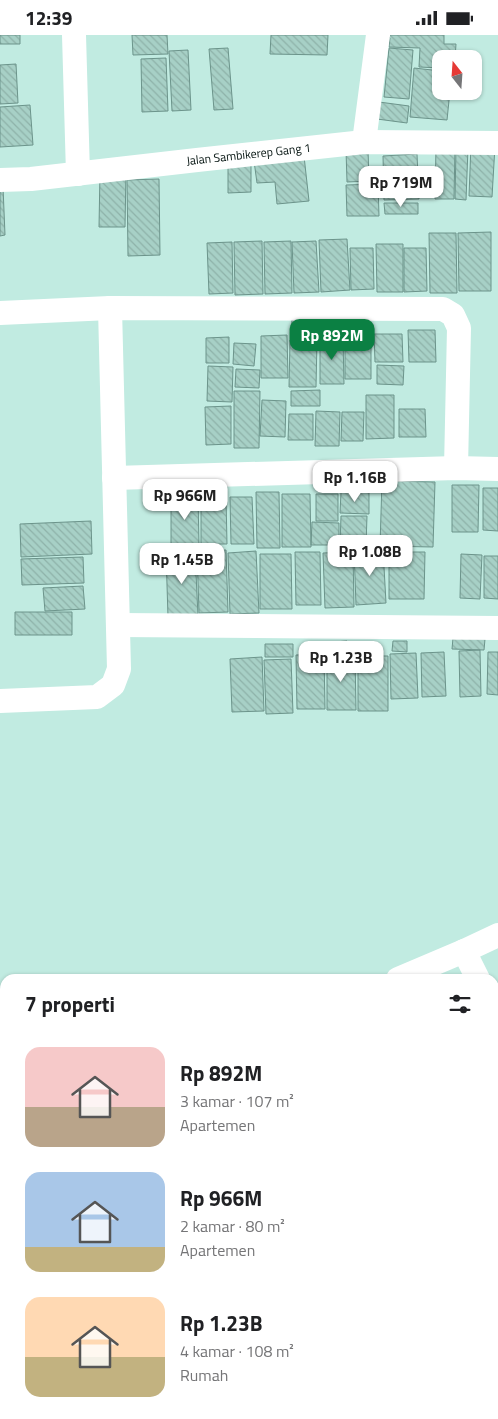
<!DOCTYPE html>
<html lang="id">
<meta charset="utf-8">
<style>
body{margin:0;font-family:"Titillium Web",sans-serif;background:#f6f6f6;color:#202124;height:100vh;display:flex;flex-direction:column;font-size:19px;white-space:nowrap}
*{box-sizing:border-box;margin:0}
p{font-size:16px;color:#757577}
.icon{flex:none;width:28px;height:28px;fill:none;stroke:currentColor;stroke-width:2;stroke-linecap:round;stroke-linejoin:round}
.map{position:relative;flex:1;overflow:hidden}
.details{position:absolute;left:0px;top:939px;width:499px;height:446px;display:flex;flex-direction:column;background:#fff;border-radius:15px 15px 0 0;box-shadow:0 1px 4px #0004}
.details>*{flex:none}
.needle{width:32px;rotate:343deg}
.buttons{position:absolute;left:432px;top:15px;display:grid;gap:10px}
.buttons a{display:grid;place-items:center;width:50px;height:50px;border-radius:10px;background:#fff;box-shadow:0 1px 4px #0004;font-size:25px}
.price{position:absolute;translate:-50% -42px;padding:0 11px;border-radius:10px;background:#fff;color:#222;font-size:16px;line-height:32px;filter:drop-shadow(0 1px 2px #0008)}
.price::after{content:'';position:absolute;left:50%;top:30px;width:15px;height:11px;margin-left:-8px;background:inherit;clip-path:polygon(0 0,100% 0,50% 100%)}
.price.on{background:#0b8043;color:#fff}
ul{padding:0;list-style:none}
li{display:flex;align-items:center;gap:15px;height:125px;padding:0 25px}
li span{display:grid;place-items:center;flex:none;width:140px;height:100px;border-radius:15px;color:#555}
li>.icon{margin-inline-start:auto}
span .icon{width:60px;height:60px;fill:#fffc;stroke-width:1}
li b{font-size:21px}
h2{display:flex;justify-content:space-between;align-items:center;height:60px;padding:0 25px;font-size:21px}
.status{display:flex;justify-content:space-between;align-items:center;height:35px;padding:0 25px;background:#fff;direction:ltr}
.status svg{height:14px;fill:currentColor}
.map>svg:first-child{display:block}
.building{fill:url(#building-back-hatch);stroke:#6c948b}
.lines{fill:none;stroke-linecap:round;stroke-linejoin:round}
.minor{stroke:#fff;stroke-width:24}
.labels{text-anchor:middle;stroke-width:4;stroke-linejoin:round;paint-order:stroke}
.street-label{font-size:12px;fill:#041310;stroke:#cef9ee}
</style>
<div class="status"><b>12:39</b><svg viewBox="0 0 49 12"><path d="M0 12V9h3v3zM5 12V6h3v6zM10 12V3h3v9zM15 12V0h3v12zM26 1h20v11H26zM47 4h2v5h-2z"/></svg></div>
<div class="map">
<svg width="498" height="1384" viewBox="0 0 498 1384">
<defs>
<pattern id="building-back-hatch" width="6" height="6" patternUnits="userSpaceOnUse" patternTransform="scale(1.25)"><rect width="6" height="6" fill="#a7d0c6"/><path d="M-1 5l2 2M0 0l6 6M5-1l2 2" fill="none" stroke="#8eb2a9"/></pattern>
</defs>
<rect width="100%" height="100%" fill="#c1ebe1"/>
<path class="building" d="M0,0H20V9H0Z
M132,0H167L168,19L133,20Z
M271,0H328L327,20L270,19Z
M386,0H444V9H456L455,24H441V33L419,32L420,13L389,12L390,3Z
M228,13L233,74L214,75L209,14Z
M389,13L413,15L409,64L384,62Z
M188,15L191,75L172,76L169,16Z
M166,23L168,76L142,77L141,24Z
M16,29L18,68L0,69V30Z
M414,33L441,36V56H450L447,85L410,82Z
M379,67L409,71L407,88L377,84Z
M30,70L33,110L0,112V72Z
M471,110L495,111L492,162L469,161Z
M436,111L455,112L454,164H435Z
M456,113H468L466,165L455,164Z
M368,114L369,146L347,147L346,115Z
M417,119L419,164L384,165L383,121Z
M304,121L309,166L277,169L275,147L257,148L254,126Z
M228,125H251V157L228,158Z
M100,137H126L125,192H99Z
M159,144L160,220L128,221L127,145Z
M378,149L379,181H347L346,150Z
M0,152H3L5,200L0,201Z
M384,168H418V179H385Z
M491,197V256H459L458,198Z
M429,198H456L457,258H430Z
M347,204L350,255L321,257L319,205Z
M262,206L263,259L235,260L234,207Z
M291,206L292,258L265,259L264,207Z
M316,206L319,257L294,258L292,207Z
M232,207L233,258L209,259L207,208Z
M376,209H403V257H377Z
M350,213H373L374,254L351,255Z
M404,213H426L427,256L404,257Z
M292,283H312V303H291Z
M408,295H435L436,327H409Z
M374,299H402L403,327H375Z
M287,300L288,343H261V301Z
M345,301H371V344H345Z
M229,302V328H206V303Z
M320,303H343L344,349H320Z
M290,305H317L316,352H289Z
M234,308L256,309L254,331L233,329Z
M377,330L404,331L403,350L377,349Z
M208,331L233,332L232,367L207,366Z
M236,334L260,335L259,353L235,352Z
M320,355V371H291V356Z
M234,356H260L259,413H234Z
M366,360H394V403L366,404Z
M262,365L286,366L285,402L260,401Z
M231,371V409L206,410L205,372Z
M399,374H425L426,402H399Z
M316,376L340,377L339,411H315Z
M342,377H364L363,406H341Z
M289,379H313V405H288Z
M382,446L435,447L433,512L380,511Z
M452,450H479L478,497H452Z
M483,453H498V496L483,495Z
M256,457H279L280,513H257Z
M341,457H369V479L340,478Z
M282,459H310L311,512H282Z
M316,459H338V486H316Z
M171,461H198L199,511H171Z
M226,462L227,509H201V463Z
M230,462H252L254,509H231Z
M341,481H367L366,510H340Z
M91,486L92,519L21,522L20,489Z
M312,487L339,488V510H311Z
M383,514L386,568L356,570L354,515Z
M226,515L228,577L199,578L197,516Z
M256,516L259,578L230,579L228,518Z
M195,517L198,581L168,582L166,518Z
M295,517H320L321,570H296Z
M353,517L354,572L325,573L323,518Z
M389,517H425L424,564H389Z
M260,519H291L292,574H260Z
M461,519L482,520L480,564L460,563Z
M484,521H498V564L484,563Z
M83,522L84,548L22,550L21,524Z
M83,551L85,574L45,576L43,553Z
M15,577H72V600H15Z
M453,603L485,604L484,615L452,614Z
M347,606V619H334V607Z
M393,606H407V617L392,616Z
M265,609H293V622H265Z
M480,615L481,661L460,662L459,616Z
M444,617L446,661L422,662L421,618Z
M488,617H498V660L487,659Z
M416,618L418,663L391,664L390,619Z
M324,619L325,674H297L296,620Z
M327,620H355L356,675H327Z
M358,621H388V676H358Z
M262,622L264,676L232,677L230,624Z
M291,624L293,678L266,679L264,625Z
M498,1374V1384H487L486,1380H494Z
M21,1380L23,1384H4Z
M476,1380H479L480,1384H459Z"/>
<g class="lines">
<g class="minor">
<path d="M74,0L78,139"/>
<path d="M364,107L378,0"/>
<path id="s1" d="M0,145L31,144L197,125L364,107L498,108"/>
<path d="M0,278L110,273L443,274L453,280L459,293L456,433"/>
<path d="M114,443L456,433L498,434"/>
<path d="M118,590L498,593"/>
<path d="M0,666L97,662L113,650L119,634L110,273"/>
<path d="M464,916L478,944"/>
<path d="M398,944L464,916L498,900"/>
<path d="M494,962L498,960"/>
<path d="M0,1086L5,1085"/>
<path d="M0,1140L5,1139"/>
<path d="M494,1370L498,1369"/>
<path d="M288,1380L289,1384"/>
<path d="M426,1384L446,1380"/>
</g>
</g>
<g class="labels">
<g class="street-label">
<text dy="4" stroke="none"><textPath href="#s1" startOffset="250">Jalan Sambikerep Gang 1</textPath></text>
</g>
</g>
</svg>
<div class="buttons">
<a><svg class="needle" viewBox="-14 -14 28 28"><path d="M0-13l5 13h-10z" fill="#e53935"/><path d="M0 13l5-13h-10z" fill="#757577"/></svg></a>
</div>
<b class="price" style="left:401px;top:173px">Rp 719M</b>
<b class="price on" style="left:332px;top:326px">Rp 892M</b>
<b class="price" style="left:355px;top:468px">Rp 1.16B</b>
<b class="price" style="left:185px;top:486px">Rp 966M</b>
<b class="price" style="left:370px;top:542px">Rp 1.08B</b>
<b class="price" style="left:182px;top:550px">Rp 1.45B</b>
<b class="price" style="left:341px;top:648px">Rp 1.23B</b>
<section class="details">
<h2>7 properti<svg class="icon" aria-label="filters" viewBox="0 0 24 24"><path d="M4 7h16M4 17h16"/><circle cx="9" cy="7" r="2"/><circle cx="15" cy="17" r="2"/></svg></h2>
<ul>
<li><span style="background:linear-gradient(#f6c9c9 60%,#b9a48a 0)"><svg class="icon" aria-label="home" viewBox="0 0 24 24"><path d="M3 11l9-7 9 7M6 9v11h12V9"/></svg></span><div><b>Rp 892M</b><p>3 kamar · 107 m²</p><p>Apartemen</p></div></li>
<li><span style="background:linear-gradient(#a9c7e8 75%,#c2b280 0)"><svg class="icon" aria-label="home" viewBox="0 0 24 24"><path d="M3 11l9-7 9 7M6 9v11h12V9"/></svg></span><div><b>Rp 966M</b><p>2 kamar · 80 m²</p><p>Apartemen</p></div></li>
<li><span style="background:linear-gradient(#ffd9b3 60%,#c2b280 0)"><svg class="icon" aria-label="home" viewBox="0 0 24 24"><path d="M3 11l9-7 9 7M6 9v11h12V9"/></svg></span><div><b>Rp 1.23B</b><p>4 kamar · 108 m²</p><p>Rumah</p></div></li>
</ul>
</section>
</div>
